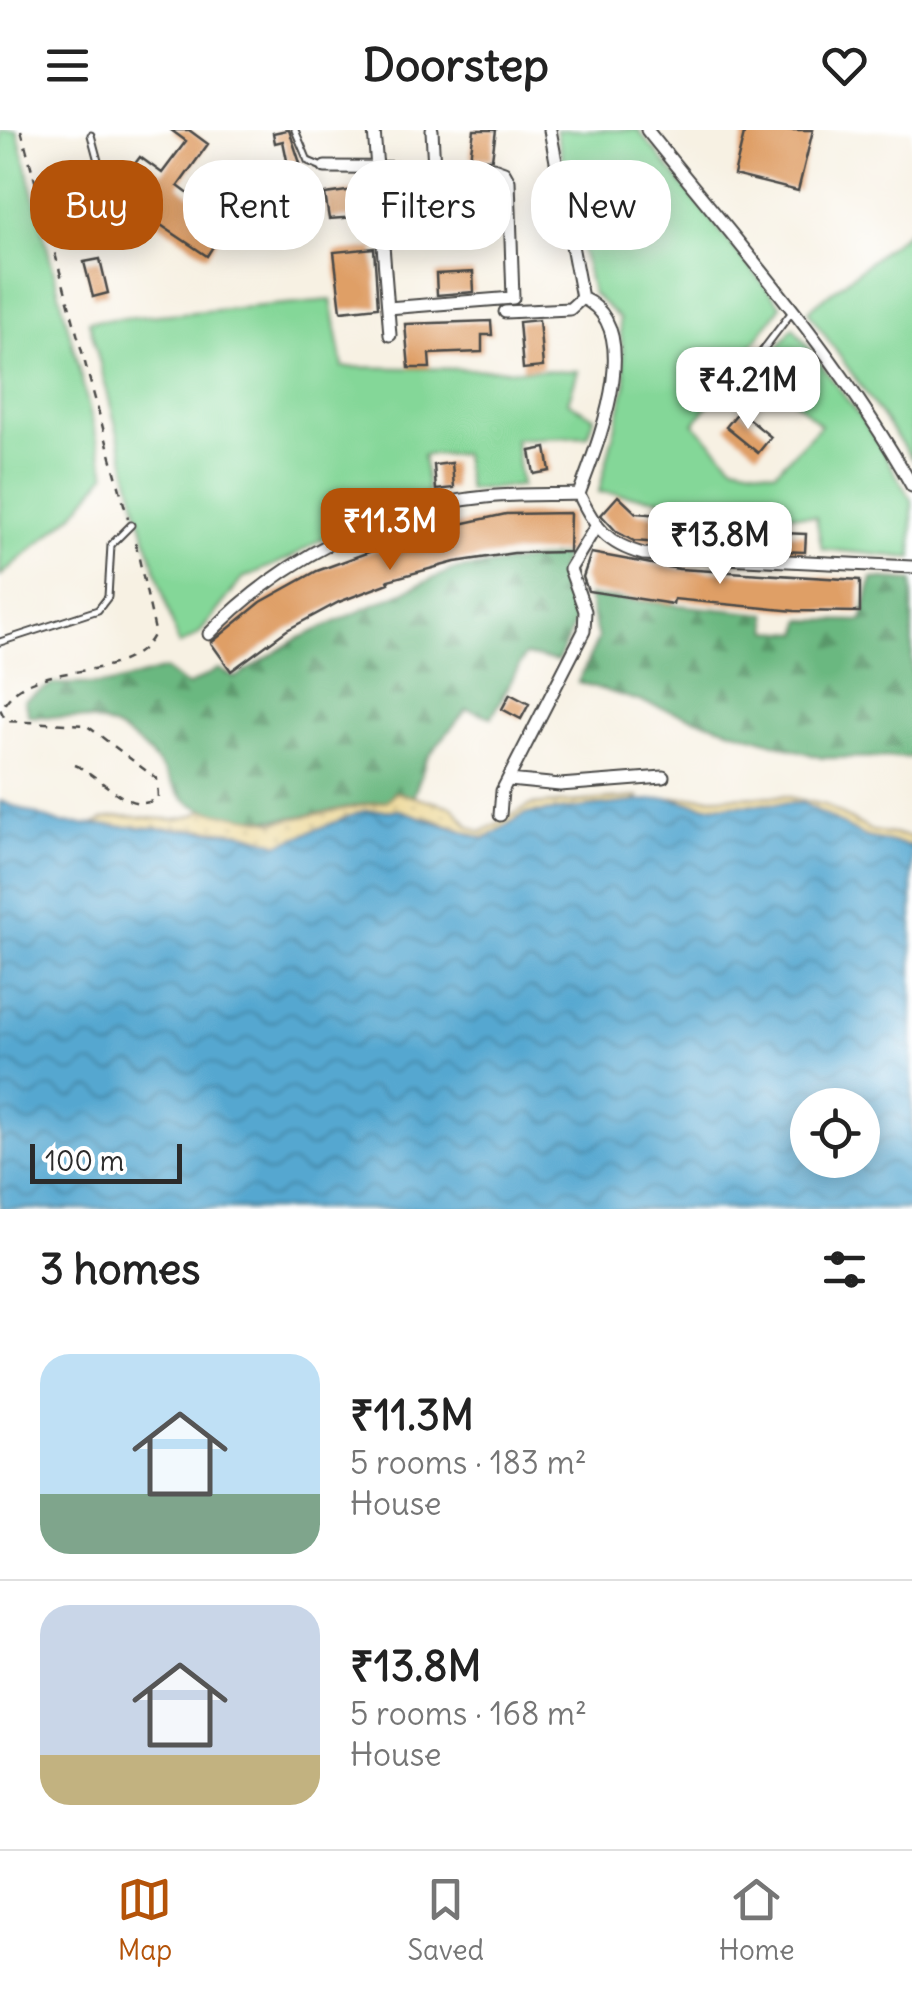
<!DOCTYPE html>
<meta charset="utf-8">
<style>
body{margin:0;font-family:Delius,sans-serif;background:#f6f6f6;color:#222;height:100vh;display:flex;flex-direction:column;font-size:38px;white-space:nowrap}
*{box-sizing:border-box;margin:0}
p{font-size:32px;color:#767676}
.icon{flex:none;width:55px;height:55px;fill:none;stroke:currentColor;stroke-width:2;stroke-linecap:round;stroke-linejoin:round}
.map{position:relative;height:1079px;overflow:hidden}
.sheet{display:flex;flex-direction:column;background:#fff;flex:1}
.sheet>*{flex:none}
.hud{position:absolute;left:30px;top:30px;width:852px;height:90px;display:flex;gap:20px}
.fabs{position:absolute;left:790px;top:958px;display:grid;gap:20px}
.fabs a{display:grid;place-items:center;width:90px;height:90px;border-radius:50%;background:#fff;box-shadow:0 5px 25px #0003;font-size:50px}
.scale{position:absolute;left:30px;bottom:25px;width:152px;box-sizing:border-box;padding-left:10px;border:5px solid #2b2b2b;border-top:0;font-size:28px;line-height:35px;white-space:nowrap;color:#2b2b2b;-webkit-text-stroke:8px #fff;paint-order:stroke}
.price{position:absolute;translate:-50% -85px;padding:0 22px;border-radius:20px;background:#fff;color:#222;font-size:32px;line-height:65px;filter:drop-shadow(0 2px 5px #0008)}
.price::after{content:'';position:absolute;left:50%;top:60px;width:30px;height:22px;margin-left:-15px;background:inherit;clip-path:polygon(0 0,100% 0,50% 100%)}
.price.active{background:#b45309;color:#fff}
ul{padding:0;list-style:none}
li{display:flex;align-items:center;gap:30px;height:250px;padding:0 40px}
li+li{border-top:2px solid #e0e0e0}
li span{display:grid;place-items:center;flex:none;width:280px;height:200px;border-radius:30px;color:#555}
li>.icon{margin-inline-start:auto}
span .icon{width:120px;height:120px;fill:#fffc;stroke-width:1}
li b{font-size:42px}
h2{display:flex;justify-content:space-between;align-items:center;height:120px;padding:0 40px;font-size:42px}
.pill{padding:0 35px;border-radius:40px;background:#fff;box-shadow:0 5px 25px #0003;font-size:35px;line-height:90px}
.pill.active{background:#b45309;color:#fff}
header{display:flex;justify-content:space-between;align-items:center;height:130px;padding:0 40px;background:#fff;font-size:45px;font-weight:800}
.menu{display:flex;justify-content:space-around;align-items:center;height:140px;border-top:2px solid #e0e0e0;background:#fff;font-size:28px;color:#767676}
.menu a{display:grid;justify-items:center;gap:5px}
.menu .active{color:#b45309}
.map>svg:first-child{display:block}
.green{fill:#84d798;stroke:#588162;stroke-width:2.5}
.forest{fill:url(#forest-firs);stroke:#4b7256;stroke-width:2.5}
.sand{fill:url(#sand-dots);stroke:#8c8264;stroke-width:2.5}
.water{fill:url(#water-waves);stroke:#40697e;stroke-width:2.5;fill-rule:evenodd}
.building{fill:#df9f66}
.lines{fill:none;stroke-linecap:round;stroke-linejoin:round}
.service-casing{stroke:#4a4947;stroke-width:9}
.minor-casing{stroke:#4a4947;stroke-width:15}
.path{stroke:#4a4947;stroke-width:2.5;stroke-dasharray:8 8;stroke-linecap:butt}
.service{stroke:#fff;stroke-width:5}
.minor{stroke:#fff;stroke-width:11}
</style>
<header><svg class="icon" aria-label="menu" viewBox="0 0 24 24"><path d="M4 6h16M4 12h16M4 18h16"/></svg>Doorstep<svg class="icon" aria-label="heart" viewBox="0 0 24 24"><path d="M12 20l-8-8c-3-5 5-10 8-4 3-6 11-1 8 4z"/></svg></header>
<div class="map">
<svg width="912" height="1079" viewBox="0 0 912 1079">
<defs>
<pattern id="forest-firs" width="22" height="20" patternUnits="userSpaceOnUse" patternTransform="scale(2.5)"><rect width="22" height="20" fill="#6bb880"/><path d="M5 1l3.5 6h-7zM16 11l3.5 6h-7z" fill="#589669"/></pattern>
<pattern id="sand-dots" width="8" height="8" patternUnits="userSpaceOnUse" patternTransform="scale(2.5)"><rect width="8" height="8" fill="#eeda9e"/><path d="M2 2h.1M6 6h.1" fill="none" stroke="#cb8" stroke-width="1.8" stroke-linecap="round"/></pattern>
<pattern id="water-waves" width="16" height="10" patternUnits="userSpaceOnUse" patternTransform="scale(2.5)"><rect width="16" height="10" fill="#54a7d0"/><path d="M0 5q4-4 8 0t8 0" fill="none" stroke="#4688a9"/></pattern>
</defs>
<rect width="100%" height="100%" fill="#fff"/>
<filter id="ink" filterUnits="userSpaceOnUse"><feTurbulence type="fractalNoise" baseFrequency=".01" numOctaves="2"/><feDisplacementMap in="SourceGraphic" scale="20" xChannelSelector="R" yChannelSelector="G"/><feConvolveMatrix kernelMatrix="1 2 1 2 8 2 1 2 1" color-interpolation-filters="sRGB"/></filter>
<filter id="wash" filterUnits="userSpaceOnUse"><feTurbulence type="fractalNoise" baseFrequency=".0048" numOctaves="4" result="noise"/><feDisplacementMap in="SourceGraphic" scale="40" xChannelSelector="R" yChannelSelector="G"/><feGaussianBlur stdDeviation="2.25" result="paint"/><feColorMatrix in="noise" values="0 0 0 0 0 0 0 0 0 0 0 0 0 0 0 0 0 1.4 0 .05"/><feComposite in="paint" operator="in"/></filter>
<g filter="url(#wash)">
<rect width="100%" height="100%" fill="#f7f1e3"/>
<path class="green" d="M0,0H17L106,344L74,384L0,446Z
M556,0H638L781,176L694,294L733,334L775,342L821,295L761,241L793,197L871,302L912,371V428L822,419L816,387L599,362L626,254L619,188L592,163Z
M912,98V329L808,181Z
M331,170L343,237L578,241L568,272L594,287L588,306L515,309L521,356L468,360L463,324L423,325L428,364L366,382L290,428L243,448L199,504L179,515L138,382L89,191Z"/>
<path class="forest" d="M565,425L559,442L575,492L558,531L525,525L492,587L467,579L427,628L412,670L396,663L387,671C325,679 268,702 206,680C175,670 176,655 158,634C118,585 86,588 29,586L24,570L53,554H111L165,539L187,556L219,539L235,548L297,509L452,440Z
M872,448L912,451V627L822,628L578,552L598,509L588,466L767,484L769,501L800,503L802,490L862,491Z"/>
<path class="sand" d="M396,662L453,677L469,696L481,702L531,675L639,667L636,672L525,684L485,709L427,687L280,714L244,703L200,699L90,697C123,671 169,704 203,680L275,692L386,671Z
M784,666L824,675L872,701L912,707V716L865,707L803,673L704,676L669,668Z"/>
<path class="water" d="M668,668L704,676L803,673L865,707L912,716V1079H0V671L59,693L244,703L280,714L363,681L400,680L485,709L525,684ZM862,975V1030H808V975Z"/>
<g id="blocks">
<path class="building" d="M171,0H189L208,14L178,56L206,77L211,69L234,83L207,126L137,79L145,69L121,52L140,27L162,43L186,11Z
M287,0H289L300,33L288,35L283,11L275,13L273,3Z
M474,0H496L492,29L470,28Z
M745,0H813L798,61L734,45Z
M443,56H500L501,83H436L435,116H403L400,59Z
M369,58L371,86L329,89L325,64Z
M374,118L378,177L341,181L334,122Z
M100,129L108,163L93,167L84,132Z
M473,142L474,162L437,165L436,144Z
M539,190L543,237L523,239L519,192Z
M491,191L492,205H482V222L429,224L430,238H409L405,194Z
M739,281L771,307L758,323L726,297Z
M546,318L550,341L534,344L530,321Z
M452,333L454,358L436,360L434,335Z
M618,366L636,383L738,391L736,419L634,411L617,402L601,385Z
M570,383L569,422L514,423L455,432L388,450L389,453L339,472L287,500L231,541L211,513L261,472L317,441L383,417L382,411L506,384Z
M782,403L806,404L805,422L781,421Z
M591,423L679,439L860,450V482L795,481L674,469L673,474L588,461L583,447Z
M510,564L529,574L521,589L502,579Z"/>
</g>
</g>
<g filter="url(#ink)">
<use href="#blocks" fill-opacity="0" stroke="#4a4947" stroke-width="2.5"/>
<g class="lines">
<defs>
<path id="service" d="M295,0L308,31L322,37
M91,5L105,57
M722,274L791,183
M0,512L98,480L108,467L111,415L131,395"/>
<path id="minor" d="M374,0L390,205
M432,0L434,38
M647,0C739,115 840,227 912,356
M325,37L493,38L504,42L509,51L513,168L388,178
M505,182L570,179L582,168L550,0
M579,364C597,315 647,197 582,168
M209,504C282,429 381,377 486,367C517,364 548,365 579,364C595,398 607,414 643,424L912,437
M509,650L560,655L663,647
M500,685L502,661L584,501L585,481L570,439L595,398"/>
</defs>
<use href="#service" class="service-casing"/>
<use href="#minor" class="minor-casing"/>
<path class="path" d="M21,0L128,389
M75,635C102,646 129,687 158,668L157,649L86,595L6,591L0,579C5,574 10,566 16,561C54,531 133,553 155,501L134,406"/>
<use href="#service" class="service"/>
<use href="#minor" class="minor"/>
</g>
</g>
</svg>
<div class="fabs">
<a><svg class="icon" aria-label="locate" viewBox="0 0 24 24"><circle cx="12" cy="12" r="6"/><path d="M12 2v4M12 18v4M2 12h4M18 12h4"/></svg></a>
</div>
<div class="scale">100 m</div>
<b class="price" style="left:748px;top:302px">₹4.21M</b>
<b class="price active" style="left:390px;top:443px">₹11.3M</b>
<b class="price" style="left:720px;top:457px">₹13.8M</b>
<div class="hud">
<a class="pill active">Buy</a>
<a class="pill">Rent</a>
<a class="pill">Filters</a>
<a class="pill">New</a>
</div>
</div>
<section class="sheet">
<h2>3 homes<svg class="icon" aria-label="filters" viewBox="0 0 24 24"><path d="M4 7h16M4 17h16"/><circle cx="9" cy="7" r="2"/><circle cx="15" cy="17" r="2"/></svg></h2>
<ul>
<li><span style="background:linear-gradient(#bfe0f5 70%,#7fa58c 0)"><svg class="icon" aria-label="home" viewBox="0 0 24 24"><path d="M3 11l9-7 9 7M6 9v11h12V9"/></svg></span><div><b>₹11.3M</b><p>5 rooms · 183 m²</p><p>House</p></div></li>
<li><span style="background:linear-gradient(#c9d6e8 75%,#c2b280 0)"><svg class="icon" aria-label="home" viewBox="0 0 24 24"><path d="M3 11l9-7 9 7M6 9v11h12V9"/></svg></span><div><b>₹13.8M</b><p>5 rooms · 168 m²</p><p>House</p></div></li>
</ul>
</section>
<nav class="menu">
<a class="active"><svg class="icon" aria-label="map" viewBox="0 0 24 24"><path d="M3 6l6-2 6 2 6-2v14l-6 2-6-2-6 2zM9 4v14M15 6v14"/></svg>Map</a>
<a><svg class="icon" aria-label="saved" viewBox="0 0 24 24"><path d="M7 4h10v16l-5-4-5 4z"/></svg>Saved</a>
<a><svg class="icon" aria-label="home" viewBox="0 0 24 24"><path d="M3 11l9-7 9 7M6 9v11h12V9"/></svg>Home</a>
</nav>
